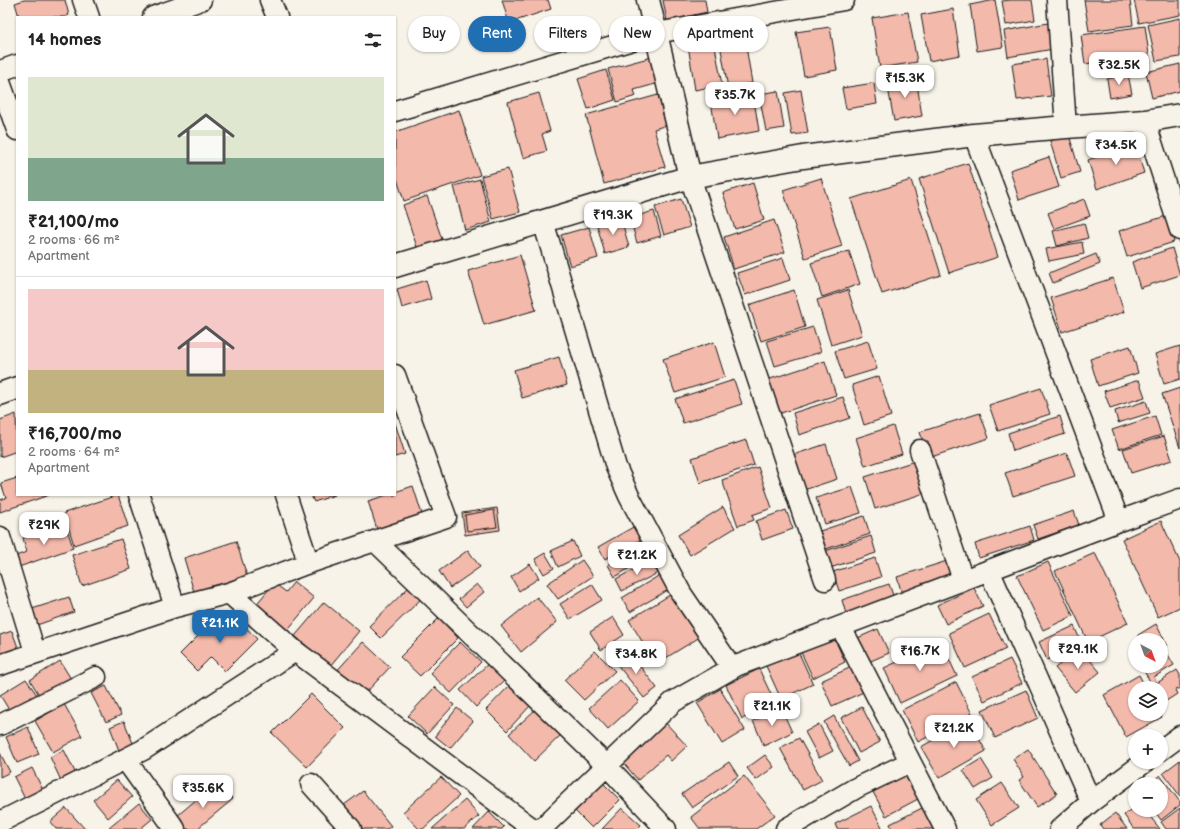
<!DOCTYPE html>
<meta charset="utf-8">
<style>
body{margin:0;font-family:"Balsamiq Sans",sans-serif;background:#f2f2f2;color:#222;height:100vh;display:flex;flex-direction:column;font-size:15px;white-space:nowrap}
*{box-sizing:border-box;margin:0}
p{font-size:13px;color:#767676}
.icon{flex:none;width:22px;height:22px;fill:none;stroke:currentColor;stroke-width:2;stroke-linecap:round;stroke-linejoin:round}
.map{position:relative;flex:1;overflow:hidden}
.side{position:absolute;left:16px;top:16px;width:380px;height:480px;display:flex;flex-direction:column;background:#fff;border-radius:0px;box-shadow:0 1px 3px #0004}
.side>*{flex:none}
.guide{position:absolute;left:408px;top:16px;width:380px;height:36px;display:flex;gap:8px}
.needle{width:26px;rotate:139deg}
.fabs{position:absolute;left:1128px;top:633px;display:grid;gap:8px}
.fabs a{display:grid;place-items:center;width:40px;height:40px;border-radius:50%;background:#fff;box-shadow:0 1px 3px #0004;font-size:20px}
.price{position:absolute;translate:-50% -34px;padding:0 9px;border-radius:8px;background:#fff;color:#222;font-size:13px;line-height:26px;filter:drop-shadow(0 1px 2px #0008)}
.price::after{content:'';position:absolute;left:50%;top:24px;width:12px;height:9px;margin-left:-6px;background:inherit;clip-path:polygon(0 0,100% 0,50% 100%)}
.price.on{background:#1f6fb2;color:#fff}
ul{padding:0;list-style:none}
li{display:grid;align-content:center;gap:8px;height:212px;padding:0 12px}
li+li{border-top:1px solid #e0e0e0}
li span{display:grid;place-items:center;height:124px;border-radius:0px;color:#555}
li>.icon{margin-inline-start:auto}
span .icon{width:72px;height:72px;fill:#fffc;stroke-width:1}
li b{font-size:17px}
h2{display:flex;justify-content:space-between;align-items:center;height:48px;padding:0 12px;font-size:17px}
.chip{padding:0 14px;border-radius:18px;background:#fff;box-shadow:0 1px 3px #0004;font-size:14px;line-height:36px}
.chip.on{background:#1f6fb2;color:#fff}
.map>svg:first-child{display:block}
.building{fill:#f3b9ab;stroke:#1c1c1c}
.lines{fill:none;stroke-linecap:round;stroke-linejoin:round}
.minor-casing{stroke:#1c1c1c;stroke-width:23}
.tertiary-casing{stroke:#1c1c1c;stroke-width:25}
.minor{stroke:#f7f3e8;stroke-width:20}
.tertiary{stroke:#f7f3e8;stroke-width:22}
</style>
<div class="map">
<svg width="1180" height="829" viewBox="0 0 1180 829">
<rect width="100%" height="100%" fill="#f7f3e8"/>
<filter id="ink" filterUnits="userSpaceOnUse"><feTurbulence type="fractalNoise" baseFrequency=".025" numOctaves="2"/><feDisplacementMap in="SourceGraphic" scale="8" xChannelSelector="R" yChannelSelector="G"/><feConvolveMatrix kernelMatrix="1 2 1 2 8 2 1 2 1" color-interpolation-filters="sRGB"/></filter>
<g filter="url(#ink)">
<path class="building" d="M24,0H65L69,15L64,17H19L15,3Z
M502,0H548L551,9L509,23Z
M663,0H705L707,12L667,21Z
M995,0L1003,47L977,51L970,5Z
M1011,0H1032L1035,20L1006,25L1002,1Z
M1084,0H1130L1133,25L1089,31Z
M1134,0H1180V15L1139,23Z
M953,9L960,55L929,61L921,15Z
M908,12L917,62L880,68L872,18Z
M1180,18V57L1156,61L1148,25Z
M1048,23L1053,49L1008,57L1004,31Z
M1145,26L1150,62L1108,68L1107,61L1085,64L1081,35Z
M830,27L837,70L804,76L796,32Z
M745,40L752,83L728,88L720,44Z
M714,41L722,85L695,90L688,45Z
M652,57L659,83L634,90L636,96L617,102L608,69Z
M1046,59L1051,96L1017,100L1012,64Z
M1180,64V91L1152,98L1146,72Z
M606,70L615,100L588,109L578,79Z
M1128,74L1132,94L1110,98L1107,79Z
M916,77L922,116L894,121L887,82Z
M874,83L877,104L846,109L842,88Z
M801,90L808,133L792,135L785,93Z
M778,91L784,128L766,131L759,94Z
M539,93L550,131L542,134L547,151L523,158L508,102Z
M753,94L759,131L717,139L711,101Z
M658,95L667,125L654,129L665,167L604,184L586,115Z
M459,110L480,175L404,201L395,173V132Z
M1069,135L1080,172L1061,178L1050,141Z
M1135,144L1144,173L1097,189L1088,160Z
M1049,157L1059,187L1019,200L1010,170Z
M968,163L998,257L949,273L919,179Z
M508,169L520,212L493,219L481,176Z
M821,178L842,246L805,258L783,190Z
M480,179L491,222L465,230L454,186Z
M911,180L941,275L882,294L851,199Z
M753,183L764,220L735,229L723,193Z
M427,196L443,242L418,250L403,205Z
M681,199L690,227L664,235L655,207Z
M1084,199L1090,216L1054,229L1048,213Z
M654,211L661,236L637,243L630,218Z
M1166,216L1174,242L1127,257L1119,231Z
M621,218L629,247L605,254L597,225Z
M774,220L785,252L734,269L724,237Z
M1084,223L1088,238L1057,246L1053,231Z
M589,227L598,258L570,266L561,235Z
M1082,242L1084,254L1049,261L1046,249Z
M1172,248L1180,275L1140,288L1132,262Z
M849,251L860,284L822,297L811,263Z
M1096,254L1100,264L1053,283L1049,273Z
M520,255L536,310L484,325L468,271Z
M783,258L790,280L745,295L737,273Z
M1113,278L1124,312L1062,332L1051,298Z
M426,280L431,299L402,308L397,289Z
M794,290L805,327L761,341L749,305Z
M848,290L862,335L831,345L817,300Z
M813,327L821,352L775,366L767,341Z
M868,341L877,369L844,379L835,351Z
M714,342L725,377L675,393L663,359Z
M1130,346L1138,373L1098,386L1090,359Z
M1180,346V379L1164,384L1155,354Z
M559,357L567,385L522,398L514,370Z
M825,361L836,395L778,414L767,380Z
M879,376L891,416L864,425L852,385Z
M734,380L742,404L683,423L675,399Z
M1139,380L1145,397L1110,408L1104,391Z
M1041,388L1050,414L998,431L989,405Z
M1180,388V448L1162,394Z
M843,397L850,418L799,435L793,413Z
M1146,401L1150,413L1118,423L1115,411Z
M980,413L989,438L928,458L920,432Z
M16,414L17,451L0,457V420Z
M1060,416L1065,434L1013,451L1008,433Z
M1155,416L1161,435L1119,449L1112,430Z
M395,423L405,454L395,457Z
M893,426L902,454L865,466L856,438Z
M1164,436L1172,460L1131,473L1123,449Z
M746,440L754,465L700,483L692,458Z
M826,444L837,479L804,490L793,455Z
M1067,453L1075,476L1013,496L1005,473Z
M915,461L925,493L875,509L865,477Z
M758,467L772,508L752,515L754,520L738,526L722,480Z
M17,478V495H49L0,512V500L6,498L1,483Z
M413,486L426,527L381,542L368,501L387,495H395V492Z
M852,487L861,513L825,524L816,498Z
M118,495L128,526L74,545L64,513Z
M311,495H335L314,502Z
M723,507L735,528L690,555L678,535Z
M497,508L500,530L465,535L462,513Z
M494,510L497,527L467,531L465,515Z
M786,510L793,529L762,540L756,521Z
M1074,511L1079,525L1038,539L1033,525Z
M864,516L870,534L826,549L820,531Z
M1161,521L1180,562V607L1158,617L1122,539Z
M65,523L73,548L13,569L10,558L27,552L23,538Z
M635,526L642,539L605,559L598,547Z
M1030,526L1034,540L979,558L975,544Z
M871,536L876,553L830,568L825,551Z
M121,539L131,569L82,586L72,555Z
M236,541L247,576L194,592L184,558Z
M573,541L580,556L558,567L551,551Z
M643,543L651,555L615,577L608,565Z
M468,550L480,567L450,588L439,571Z
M545,553L554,568L544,574L535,559Z
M1095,553L1128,623L1088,642L1055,571Z
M875,558L881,577L839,591L833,572Z
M582,560L593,576L558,599L547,584Z
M652,560L658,573L622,591L616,579Z
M950,560L956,576L902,594L897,577Z
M1048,562L1073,616L1043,630L1017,576Z
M530,564L539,578L519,591L511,577Z
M660,575L668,590L630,612L622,598Z
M294,582L314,598L285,633L254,607L274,583L286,592Z
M477,584L484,592L466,607L459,599Z
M592,584L602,600L570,619L560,604Z
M889,584L894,598L846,614L842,600Z
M410,586L422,598L381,638L369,626Z
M974,588L983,606L946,624L937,605Z
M673,593L700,637L656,664L629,620Z
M69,597L74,612L34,626L29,610Z
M537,597L557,622L521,652L501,626Z
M324,602L359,631L330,666L295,636Z
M233,614L257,639L225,671L211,657L197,671L180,654L217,617L223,624Z
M989,614L1006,649L965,668L949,633Z
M613,617L624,635L601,650L590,632Z
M439,618L458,638L420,676L400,657Z
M1156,624L1167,645L1161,648V640H1140L1138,635Z
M1074,626L1082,644L1047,660L1039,642Z
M878,629L889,653L864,664L853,640Z
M12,631L19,650L0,657V635Z
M833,635L845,662L813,678L800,650Z
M363,642L390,667L361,698L334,674Z
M460,642L481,662L451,693L430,673Z
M941,642L957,676L900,703L884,668Z
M1080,648L1100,672L1075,692L1055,668Z
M1164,648L1174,665L1154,677L1157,683L1177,670L1180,675V688L1175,690L1177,694L1163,703L1161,700V688H1154L1141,666H1161V650Z
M595,651L615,671L584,700L564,680Z
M798,651L813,684L781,699L766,666Z
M629,652L657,688L644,698L616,663Z
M1010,659L1022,683L984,701L972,677Z
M60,661L71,679L41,698L30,680Z
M488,664L504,681L476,707L460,690Z
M856,665L868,690L832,706L821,681Z
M759,669L775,703L742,719L726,685Z
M1139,675L1146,688H1135V714H1160L1162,717L1126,737L1104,695Z
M26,679L39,698L12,715L0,695Z
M620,680L639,701L608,729L589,708Z
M956,682L972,714L918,742L902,710Z
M106,686L121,715L106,722L91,693Z
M509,686L530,706L507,731L486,710Z
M435,687L454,705L427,734L408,716Z
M720,689L745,730L722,744L697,703Z
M1026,690L1038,718L995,738L982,710Z
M311,694L345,728L307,767L272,733Z
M64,704L82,736L53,752L35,721Z
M862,707L880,742L859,753L841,718Z
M457,708L473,721L450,748L435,736Z
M781,708L792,732L764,746L753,721Z
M536,709L561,735L534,761L509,734Z
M834,716L858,761L849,766L824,722Z
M663,720L687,746L671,761L666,755L638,780L620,759Z
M968,720L986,751L939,778L921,747Z
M124,721L135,748L120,753L110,727Z
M819,724L833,751L819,758L805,732Z
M28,727L39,754L17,763L6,737Z
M799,738L822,780L803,790L780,748Z
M1028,749L1057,794L1037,807L1019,780L1024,777L1013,759Z
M64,750L78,778L63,785L50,757Z
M0,753L10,772L0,777Z
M765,755L774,767L756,780L747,768Z
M981,759L993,778L975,789L963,770Z
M1180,760V796L1163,773Z
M729,762L738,776L692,808L682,794Z
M32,768L44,792L26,801L14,777Z
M905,775L918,799L886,816L873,792Z
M1160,775L1180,802V805L1161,820L1154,810H1161V784H1149Z
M744,776L775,815L756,829H700L691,817Z
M441,777L459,796L423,829H419L403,812Z
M117,780L132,797L108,818L93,800Z
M600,780L620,800L592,828L572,808Z
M217,782L233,799L197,829H178L171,821Z
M1002,783L1019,808L992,825L976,800Z
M363,791L391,826L387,829H363L344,805Z
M465,800L479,816L464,829H432Z
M139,803L152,819L140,829H108Z
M928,805L937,829H892L890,824Z
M871,806L883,829H837L835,824Z
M1135,806V810H1145L1160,829H1134L1124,815Z
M66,808L85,829H56L50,822Z
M622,808L641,825L637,829H602Z
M1180,808V829H1166L1161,822Z
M489,812L504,827L502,829H473Z
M1115,813L1127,829H1103L1100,825Z"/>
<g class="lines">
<defs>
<path id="minor" d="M83,0L89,17
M270,0L277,17
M1057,0L1066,127
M153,17L201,0
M0,71L17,65
M0,82L17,130
M395,111L656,33L844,0
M1145,121L1180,230
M974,135L1119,521
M690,177L825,580
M543,221L616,467L629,496L681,593L732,668
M920,450L963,580
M139,495L175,607
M286,495L305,552L306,564
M0,537L35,652
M375,541L607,766L666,829
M989,570L1091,802
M229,593L295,651L533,829
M841,627L945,829
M0,665L175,607L229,593L306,564L446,517L395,375
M0,725L96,677
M1161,750L1180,736
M125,759L175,829
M311,784L351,829
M0,822L143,750L295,651
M541,829L673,702L736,666L1119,521L1180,499
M786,829L856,788L910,762
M1060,829L1091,802L1145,762"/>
<path id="tertiary" d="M648,0L690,177
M395,266L690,177L803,157L974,135L1066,127L1145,121L1180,115
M0,394L17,388"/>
</defs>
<use href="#minor" class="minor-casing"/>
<use href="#tertiary" class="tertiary-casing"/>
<use href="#minor" class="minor"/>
<use href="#tertiary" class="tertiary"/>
</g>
</g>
</svg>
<div class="fabs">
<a><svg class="needle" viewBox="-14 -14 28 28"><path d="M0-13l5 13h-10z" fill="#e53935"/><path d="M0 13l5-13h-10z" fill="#767676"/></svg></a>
<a><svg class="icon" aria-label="layers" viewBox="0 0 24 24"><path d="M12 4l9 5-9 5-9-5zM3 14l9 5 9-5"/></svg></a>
<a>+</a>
<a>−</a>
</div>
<b class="price" style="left:1119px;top:86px">₹32.5K</b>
<b class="price" style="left:905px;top:99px">₹15.3K</b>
<b class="price" style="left:735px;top:116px">₹35.7K</b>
<b class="price" style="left:1116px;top:166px">₹34.5K</b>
<b class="price" style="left:613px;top:236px">₹19.3K</b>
<b class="price" style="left:44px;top:546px">₹29K</b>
<b class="price" style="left:637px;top:576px">₹21.2K</b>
<b class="price on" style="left:220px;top:644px">₹21.1K</b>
<b class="price" style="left:1078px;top:670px">₹29.1K</b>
<b class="price" style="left:920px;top:672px">₹16.7K</b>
<b class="price" style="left:636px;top:675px">₹34.8K</b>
<b class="price" style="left:772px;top:727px">₹21.1K</b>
<b class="price" style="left:954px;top:749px">₹21.2K</b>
<b class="price" style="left:203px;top:809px">₹35.6K</b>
<div class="guide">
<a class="chip">Buy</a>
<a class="chip on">Rent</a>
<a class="chip">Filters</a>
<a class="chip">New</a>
<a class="chip">Apartment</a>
</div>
<section class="side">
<h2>14 homes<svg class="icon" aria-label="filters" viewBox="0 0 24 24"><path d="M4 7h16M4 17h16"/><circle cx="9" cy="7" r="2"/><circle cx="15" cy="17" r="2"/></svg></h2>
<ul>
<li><span style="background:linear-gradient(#dfe7d0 65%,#7fa58c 0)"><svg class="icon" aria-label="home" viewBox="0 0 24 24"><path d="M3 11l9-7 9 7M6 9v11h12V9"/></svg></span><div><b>₹21,100/mo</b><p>2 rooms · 66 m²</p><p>Apartment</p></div></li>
<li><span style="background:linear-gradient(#f6c9c9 65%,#c2b280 0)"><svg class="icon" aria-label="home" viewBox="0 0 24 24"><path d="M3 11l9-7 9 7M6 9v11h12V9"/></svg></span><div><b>₹16,700/mo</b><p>2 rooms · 64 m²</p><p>Apartment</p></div></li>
</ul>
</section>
</div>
